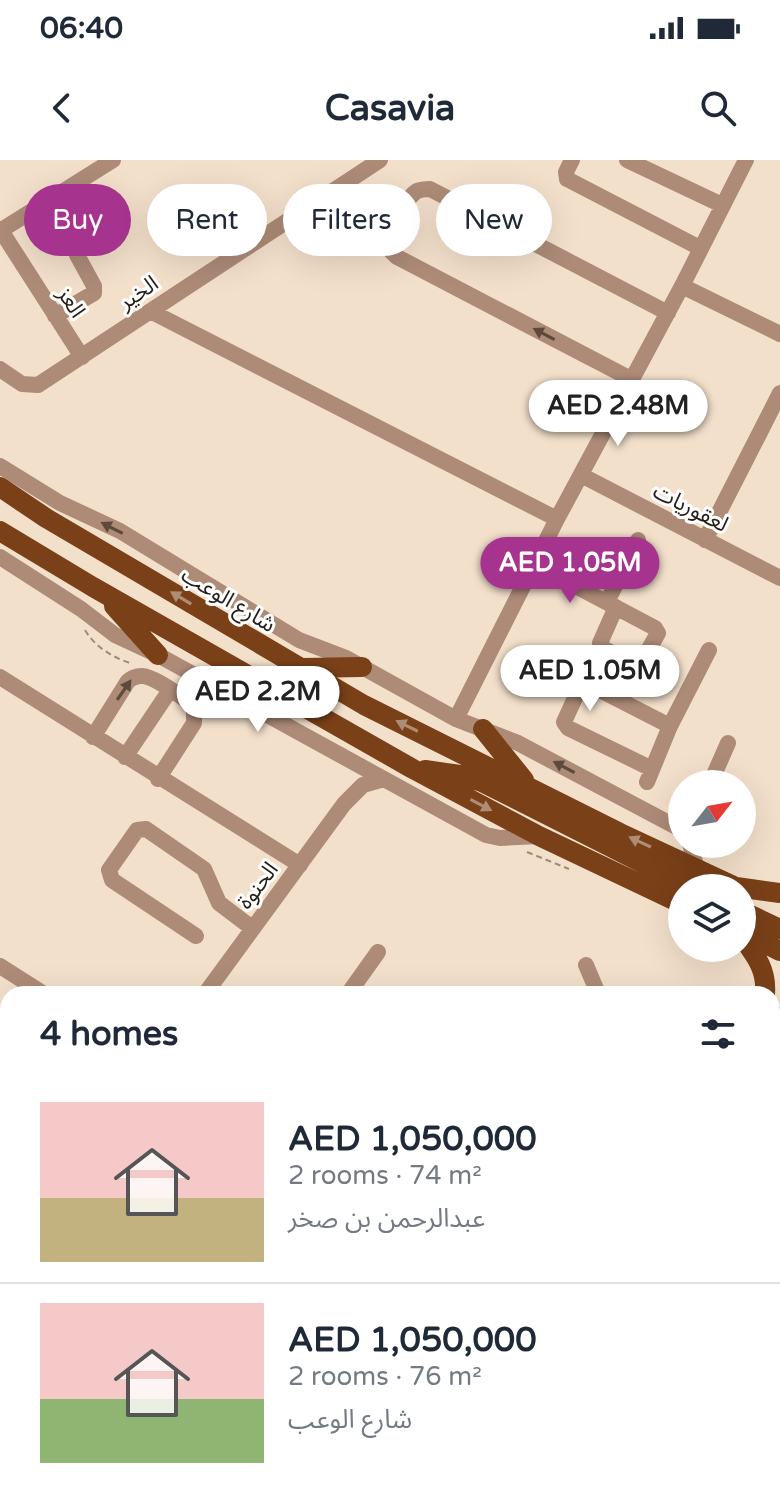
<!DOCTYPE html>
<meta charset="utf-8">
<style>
body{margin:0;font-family:"Varela Round","Noto Sans Arabic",sans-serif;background:#f2f2f3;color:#1f2937;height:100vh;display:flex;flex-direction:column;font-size:30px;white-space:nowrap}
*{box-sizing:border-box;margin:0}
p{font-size:26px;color:#747a83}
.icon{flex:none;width:44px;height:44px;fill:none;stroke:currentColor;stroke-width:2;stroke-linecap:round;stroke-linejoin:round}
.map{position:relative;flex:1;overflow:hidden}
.details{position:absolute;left:0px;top:826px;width:780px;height:514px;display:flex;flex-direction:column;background:#fff;border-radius:24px 24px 0 0;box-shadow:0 8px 32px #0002}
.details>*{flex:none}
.hud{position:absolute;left:24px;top:24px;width:732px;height:72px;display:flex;gap:16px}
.needle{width:52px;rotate:59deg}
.controls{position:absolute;left:668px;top:610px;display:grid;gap:16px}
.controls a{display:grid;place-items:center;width:88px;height:88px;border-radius:50%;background:#fff;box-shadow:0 8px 32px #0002;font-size:40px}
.price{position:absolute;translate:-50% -68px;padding:0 18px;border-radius:28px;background:#fff;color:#222;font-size:26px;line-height:52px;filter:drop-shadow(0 2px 4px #0008)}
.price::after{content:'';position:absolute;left:50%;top:48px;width:24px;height:18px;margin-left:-12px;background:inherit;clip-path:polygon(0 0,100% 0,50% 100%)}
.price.selected{background:#a6338e;color:#fff}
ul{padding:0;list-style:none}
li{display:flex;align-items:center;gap:24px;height:200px;padding:0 40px}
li+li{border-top:2px solid #e0e1e3}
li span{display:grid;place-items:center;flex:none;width:224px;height:160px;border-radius:0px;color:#555}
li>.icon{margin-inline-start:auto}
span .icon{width:96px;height:96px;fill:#fffc;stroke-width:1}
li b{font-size:34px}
h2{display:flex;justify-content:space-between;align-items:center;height:96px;padding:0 40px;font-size:34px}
.pill{padding:0 28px;border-radius:36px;background:#fff;box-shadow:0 8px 32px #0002;font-size:28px;line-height:72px}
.pill.selected{background:#a6338e;color:#fff}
.status{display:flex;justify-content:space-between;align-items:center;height:56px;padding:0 40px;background:#fff;direction:ltr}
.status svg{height:22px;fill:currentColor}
header{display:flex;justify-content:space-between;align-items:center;height:104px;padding:0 40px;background:#fff;font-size:36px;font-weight:800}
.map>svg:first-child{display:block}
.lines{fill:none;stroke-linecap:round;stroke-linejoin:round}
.highway-tunnel{stroke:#cab9a7;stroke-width:24;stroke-dasharray:24 12;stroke-linecap:butt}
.path{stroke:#9a8d7d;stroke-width:2;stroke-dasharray:6 4;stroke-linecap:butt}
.minor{stroke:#ad8b77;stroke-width:16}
.major{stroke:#7a4018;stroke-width:20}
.highway{stroke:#5f2b01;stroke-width:24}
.oneway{fill:#5b4a3d}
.oneway2{fill:#af8c74}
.labels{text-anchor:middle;stroke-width:6;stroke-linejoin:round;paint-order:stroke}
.street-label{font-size:22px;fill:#251f17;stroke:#fff}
</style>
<div class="status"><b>06:40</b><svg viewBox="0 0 49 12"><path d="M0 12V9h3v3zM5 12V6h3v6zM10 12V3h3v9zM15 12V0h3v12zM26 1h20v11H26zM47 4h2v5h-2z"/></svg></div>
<header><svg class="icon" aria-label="back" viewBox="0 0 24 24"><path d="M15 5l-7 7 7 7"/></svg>Casavia<svg class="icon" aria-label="search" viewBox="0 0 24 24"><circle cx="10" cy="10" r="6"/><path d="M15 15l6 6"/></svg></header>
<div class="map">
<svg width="780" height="1339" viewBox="0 0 780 1339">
<rect width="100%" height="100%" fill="#f3e0cb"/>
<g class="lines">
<path class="highway-tunnel" d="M772,888L780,872"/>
<path class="path" d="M85,470C95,487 112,497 130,503
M527,692L569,709"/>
<path class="minor" d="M572,0L566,12L567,19L700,88
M627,0L722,45
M0,69L82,197
M0,71L113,0
M682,126L780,174
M150,151L557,359
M55,156L94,133V126L77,95
M0,209L22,224L38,225L380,0
M631,219L397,97L390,90C388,77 405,38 417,31C422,29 425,29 430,29L668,153
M0,306L60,343L120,371L299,480L346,498L456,559L518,583L682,670
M581,315L780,418
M705,380L780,233
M0,397L81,449L115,475L158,495L486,675L500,678L539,676
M534,404L655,468L658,473L639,507L601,487L600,483L616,447
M607,442L638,380
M0,517L300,705
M456,559L557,359L682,126L746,0
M93,577L128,521C133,518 134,516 141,516C152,515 187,539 194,548V563L158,619
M125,597L170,530
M652,609L568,568L564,562L580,527L588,524L670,566
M647,622L670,566L709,490
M710,624L728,583
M690,684L697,709
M196,776L112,720L109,710L137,670L146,669L204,709L219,743L252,768
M586,805L597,831
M0,806L44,834
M205,834L344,644L363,625L384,619
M348,834L378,792
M0,920L8,909
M0,953L8,959
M0,1075L8,1081
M0,1120L8,1108
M0,1132L8,1137
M0,1174L8,1163
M0,1201L8,1206
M0,1251L8,1254
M0,1266L8,1268
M0,1295L8,1297
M772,1312L780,1297
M0,1332L20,1339
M132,1332L155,1339
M229,1332L252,1339
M269,1332L288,1339
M729,1332L743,1339
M41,1339L45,1332
M78,1339L82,1332
M503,1339L504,1332
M758,1339L762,1332"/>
<path class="major" d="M0,327L46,358L364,545L620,673L738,728
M0,371L93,427L413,609L539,676L682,744
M114,446L158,495
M302,508L362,507
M483,569L524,620
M425,610L460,615L482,622L692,728
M736,727L780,733
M742,751L780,769
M742,772L780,791
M742,777C756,796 767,810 765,834
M772,861L780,857
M772,1011L780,995
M515,1339L519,1332
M600,1339L604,1332"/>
<path class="highway" d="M772,948L780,932
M541,1339L545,1332
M576,1339L579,1332"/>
</g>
<defs><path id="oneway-solid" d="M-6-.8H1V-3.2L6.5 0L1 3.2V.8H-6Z" transform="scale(2)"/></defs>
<g class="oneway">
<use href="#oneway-solid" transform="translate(544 174) rotate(-152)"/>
<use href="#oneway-solid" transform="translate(112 368) rotate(-153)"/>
<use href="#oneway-solid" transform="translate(124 530) rotate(-55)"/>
<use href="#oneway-solid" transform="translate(564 607) rotate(-152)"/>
</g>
<g class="oneway2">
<use href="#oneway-solid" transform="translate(181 438) rotate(-149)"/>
<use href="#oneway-solid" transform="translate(407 566) rotate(-154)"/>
<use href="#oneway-solid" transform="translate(481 645) rotate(28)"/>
<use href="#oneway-solid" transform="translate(640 682) rotate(-155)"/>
</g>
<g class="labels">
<g class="street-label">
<text transform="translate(138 132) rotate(-34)" y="8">الخير</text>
<text transform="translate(72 142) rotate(57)" y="8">العز</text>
<text transform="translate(691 347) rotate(27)" y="8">لعقوريات</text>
<text transform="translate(229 439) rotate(31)" y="8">شارع الوعب</text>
<text transform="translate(257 725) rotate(-53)" y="8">الحنوة</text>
</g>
</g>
</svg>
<div class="controls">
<a><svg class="needle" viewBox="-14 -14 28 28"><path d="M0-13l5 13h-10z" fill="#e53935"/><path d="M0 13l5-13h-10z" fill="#747a83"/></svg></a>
<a><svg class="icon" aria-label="layers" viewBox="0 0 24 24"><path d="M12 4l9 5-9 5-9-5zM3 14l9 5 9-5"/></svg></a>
</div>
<b class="price" style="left:618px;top:288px">AED 2.48M</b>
<b class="price selected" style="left:570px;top:445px">AED 1.05M</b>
<b class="price" style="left:590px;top:553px">AED 1.05M</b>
<b class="price" style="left:258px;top:574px">AED 2.2M</b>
<div class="hud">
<a class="pill selected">Buy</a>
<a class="pill">Rent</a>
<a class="pill">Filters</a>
<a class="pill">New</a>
</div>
<section class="details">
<h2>4 homes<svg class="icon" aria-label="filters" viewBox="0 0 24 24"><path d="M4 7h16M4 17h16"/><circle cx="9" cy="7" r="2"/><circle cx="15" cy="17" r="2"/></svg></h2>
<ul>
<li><span style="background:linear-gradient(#f6c9c9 60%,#c2b280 0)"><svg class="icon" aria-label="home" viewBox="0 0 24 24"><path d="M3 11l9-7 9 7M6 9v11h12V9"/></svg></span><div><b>AED 1,050,000</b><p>2 rooms · 74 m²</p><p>عبدالرحمن بن صخر</p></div></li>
<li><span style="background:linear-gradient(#f6c9c9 60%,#8fb573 0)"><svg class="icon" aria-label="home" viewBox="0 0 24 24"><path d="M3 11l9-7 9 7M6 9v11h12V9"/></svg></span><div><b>AED 1,050,000</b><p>2 rooms · 76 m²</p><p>شارع الوعب</p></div></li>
</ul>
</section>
</div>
